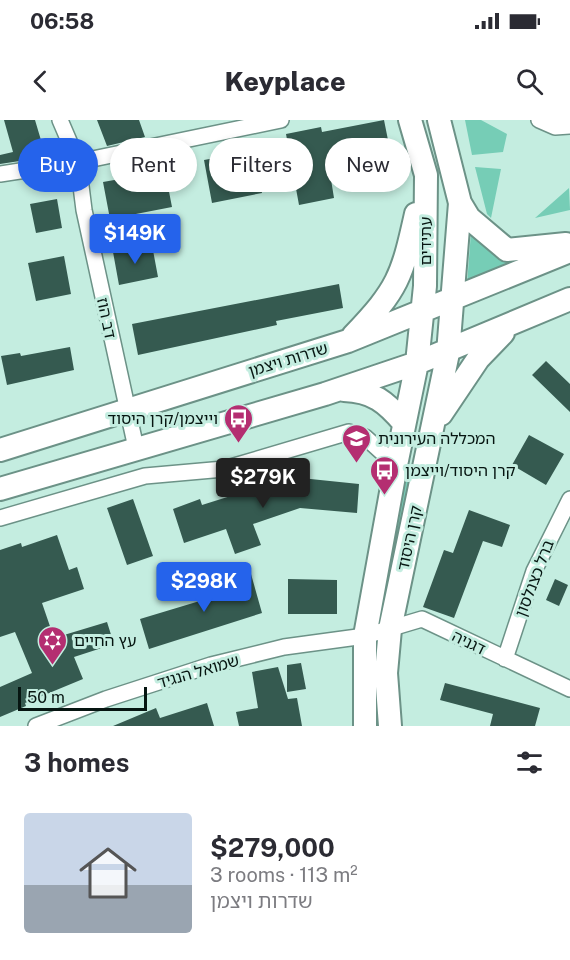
<!DOCTYPE html>
<meta charset="utf-8">
<style>
body{margin:0;font-family:"Public Sans","Noto Sans Hebrew",sans-serif;background:#f7f7f7;color:#2b2b33;height:100vh;display:flex;flex-direction:column;font-size:22px;white-space:nowrap}
*{box-sizing:border-box;margin:0}
p{font-size:20px;color:#7c7c81}
.icon{flex:none;width:33px;height:33px;fill:none;stroke:currentColor;stroke-width:2;stroke-linecap:round;stroke-linejoin:round}
.map{position:relative;height:606px;overflow:hidden}
.panel{display:flex;flex-direction:column;background:#fff;flex:1}
.panel>*{flex:none}
.guide{position:absolute;left:18px;top:18px;width:534px;height:54px;display:flex;gap:12px}
.scale{position:absolute;left:18px;bottom:15px;width:129px;box-sizing:border-box;padding-left:6px;border:3px solid #061511;border-top:0;font-size:16px;line-height:21px;white-space:nowrap;color:#061511;-webkit-text-stroke:4px #c4ede0;paint-order:stroke}
.price{position:absolute;translate:-50% -51px;padding:0 14px;border-radius:6px;background:#2563eb;color:#fff;font-size:20px;line-height:39px;filter:drop-shadow(0 2px 3px #0008)}
.price::after{content:'';position:absolute;left:50%;top:36px;width:18px;height:14px;margin-left:-9px;background:inherit;clip-path:polygon(0 0,100% 0,50% 100%)}
.price.selected{background:#222;color:#fff}
ul{padding:0;list-style:none}
li{display:flex;align-items:center;gap:18px;height:150px;padding:0 24px}
li span{display:grid;place-items:center;flex:none;width:168px;height:120px;border-radius:6px;color:#555}
li>.icon{margin-inline-start:auto}
span .icon{width:72px;height:72px;fill:#fffc;stroke-width:1}
li b{font-size:26px}
h2{display:flex;justify-content:space-between;align-items:center;height:72px;padding:0 24px;font-size:26px}
.tag{padding:0 21px;border-radius:27px;background:#fff;box-shadow:0 3px 9px #0003;font-size:21px;line-height:54px}
.tag.selected{background:#2563eb;color:#fff}
.status{display:flex;justify-content:space-between;align-items:center;height:42px;padding:0 30px;background:#fff;direction:ltr}
.status svg{height:16px;fill:currentColor}
header{display:flex;justify-content:space-between;align-items:center;height:78px;padding:0 24px;background:#fff;font-size:27px;font-weight:800}
.map>svg:first-child{display:block}
.green{fill:#76cdb6}
.building{fill:#355a50}
.lines{fill:none;stroke-linecap:round;stroke-linejoin:round}
.street-casing{stroke:#6c9287;stroke-width:18}
.secondary-casing{stroke:#6c9287;stroke-width:26}
.street{stroke:#fff;stroke-width:15}
.secondary{stroke:#fff;stroke-width:22}
.labels{text-anchor:middle;stroke-width:6;stroke-linejoin:round;paint-order:stroke}
.street-label{font-size:16px;fill:#061511;stroke:#c4ede0}
.poi-label{font-size:16px;fill:#061511;stroke:#c4ede0;text-anchor:start}
</style>
<div class="status"><b>06:58</b><svg viewBox="0 0 49 12"><path d="M0 12V9h3v3zM5 12V6h3v6zM10 12V3h3v9zM15 12V0h3v12zM26 1h20v11H26zM47 4h2v5h-2z"/></svg></div>
<header><svg class="icon" aria-label="back" viewBox="0 0 24 24"><path d="M15 5l-7 7 7 7"/></svg>Keyplace<svg class="icon" aria-label="search" viewBox="0 0 24 24"><circle cx="10" cy="10" r="6"/><path d="M15 15l6 6"/></svg></header>
<div class="map">
<svg width="570" height="606" viewBox="0 0 570 606">
<rect width="100%" height="100%" fill="#c4ede0"/>
<path class="green" d="M465,0H481L507,14L503,32L472,35Z
M475,47L501,49L491,98L487,94Z
M569,68L570,90L535,98Z
M471,112L553,134L467,165Z
M410,345L419,346L391,477L381,476L384,451Z"/>
<path class="building" d="M4,0H35L46,37L0,44V35L13,32Z
M97,0H139L145,17L107,26Z
M384,0L391,35L329,47L334,78L299,85L286,14L321,7L322,12Z
M254,31L262,73L212,83L204,40Z
M165,51L172,87L110,99L103,62Z
M57,79L62,108L36,113L30,84Z
M152,125L158,157L119,165L113,132Z
M64,136L71,174L36,181L28,143Z
M339,164L343,188L276,201L277,205L138,235L132,204Z
M70,227L74,250L7,265L1,236L20,233L21,236Z
M546,241L570,264V292L532,255Z
M529,315L564,334L546,365L512,345Z
M291,357L359,364L357,393L300,388L253,404L261,425L235,434L226,409L184,423L173,389L200,379L202,385Z
M133,379L153,436L127,445L107,388Z
M469,390L510,405L502,427L483,421L454,498L423,487L444,430L453,433Z
M57,415L69,450L77,447L84,469L42,483L54,518L107,502L114,524L74,537L83,559L25,583L26,586L0,597V567L32,553L15,512L0,517V430L21,423L22,427Z
M251,454L262,493L149,529L140,499L203,480L200,470Z
M288,459L337,460V494H288Z
M555,459L568,465L559,486L546,480Z
M301,543L306,569L287,572V545Z
M278,547L288,579L297,578L302,606H239L236,592L258,588L252,552Z
M445,563L540,588L535,606H490L493,594L440,580Z
M207,583L214,606H113L156,588L160,598Z"/>
<g class="lines">
<defs>
<path id="street" d="M60,0L78,42L84,90L136,328
M539,0L555,7L570,6
M0,54L78,42L281,0
M0,398L145,356L224,349L349,312L365,317L396,345
M505,539L534,451L570,379
M36,606L106,579L211,545L284,527L365,516L422,499L570,569"/>
<path id="secondary" d="M460,83L469,98L507,130L566,124
M353,216C398,169 402,157 416,94
M344,270C373,271 386,282 404,303
M441,294L478,239L503,213
M0,330L348,221L570,131
M0,369L325,274L417,243L570,179
M365,606V516L396,345L417,243L425,166L426,55L410,0
M390,606L386,553L390,509L448,233L460,83L439,0"/>
</defs>
<use href="#street" class="street-casing"/>
<use href="#secondary" class="secondary-casing"/>
<use href="#street" class="street"/>
<use href="#secondary" class="secondary"/>
</g>
<defs>
<symbol id="bus-pin" viewBox="-11 -11 22 30"><path d="M0 17L-7.5 6A9.5 9.5 0 1 1 7.5 6Z" fill="#b42e71" stroke="#c4ede0"/><path d="M-5-6H5V4H4V6H2V4H-2V6H-4V4H-5ZM-3.5-4V0h7V-4ZM-3.5 1.2v1.5H-2V1.2ZM2 1.2v1.5H3.5V1.2Z" fill="#fff"/></symbol>
<symbol id="university-pin" viewBox="-11 -11 22 30"><path d="M0 17L-7.5 6A9.5 9.5 0 1 1 7.5 6Z" fill="#b42e71" stroke="#c4ede0"/><path d="M0-5L7-2L0 1L-7-2ZM-4 1L0 2.5L4 1V4Q0 6-4 4Z" fill="#fff"/></symbol>
<symbol id="synagogue-pin" viewBox="-11 -11 22 30"><path d="M0 17L-7.5 6A9.5 9.5 0 1 1 7.5 6Z" fill="#b42e71" stroke="#c4ede0"/><path d="M0-6.5L5.6 3.2H-5.6ZM0 6.5L5.6-3.2H-5.6Z" fill="#fff"/></symbol>
</defs>
<g fill-rule="evenodd">
<use href="#bus-pin" x="222" y="282" width="33" height="45"/>
<use href="#university-pin" x="340" y="302" width="33" height="45"/>
<use href="#bus-pin" x="368" y="334" width="33" height="45"/>
<use href="#synagogue-pin" x="36" y="504" width="33" height="45"/>
</g>
<g class="labels">
<g class="street-label">
<text transform="translate(425 121) rotate(-90)" y="6">עתידים</text>
<text transform="translate(107 198) rotate(78)" y="6">דב הוז</text>
<text transform="translate(288 239) rotate(-17)" y="6">שדרות ויצמן</text>
<text transform="translate(409 418) rotate(-78)" y="6">קרן היסוד</text>
<text transform="translate(534 458) rotate(-69)" y="6">ברל כצנלסון</text>
<text transform="translate(469 522) rotate(26)" y="6">דגניה</text>
<text transform="translate(198 551) rotate(-16)" y="6">שמואל הנגיד</text>
</g>
<g class="poi-label">
<text x="218" y="304" text-anchor="end">וייצמן/קרן היסוד</text>
<text x="378" y="324">המכללה העירונית</text>
<text x="405" y="356">קרן היסוד/וייצמן</text>
<text x="74" y="526">עץ החיים</text>
</g>
</g>
</svg>
<div class="scale">50 m</div>
<b class="price" style="left:135px;top:145px">$149K</b>
<b class="price selected" style="left:263px;top:389px">$279K</b>
<b class="price" style="left:204px;top:493px">$298K</b>
<div class="guide">
<a class="tag selected">Buy</a>
<a class="tag">Rent</a>
<a class="tag">Filters</a>
<a class="tag">New</a>
</div>
</div>
<section class="panel">
<h2>3 homes<svg class="icon" aria-label="filters" viewBox="0 0 24 24"><path d="M4 7h16M4 17h16"/><circle cx="9" cy="7" r="2"/><circle cx="15" cy="17" r="2"/></svg></h2>
<ul>
<li><span style="background:linear-gradient(#c9d6e8 60%,#9aa5b1 0)"><svg class="icon" aria-label="home" viewBox="0 0 24 24"><path d="M3 11l9-7 9 7M6 9v11h12V9"/></svg></span><div><b>$279,000</b><p>3 rooms · 113 m²</p><p>שדרות ויצמן</p></div></li>
</ul>
</section>
